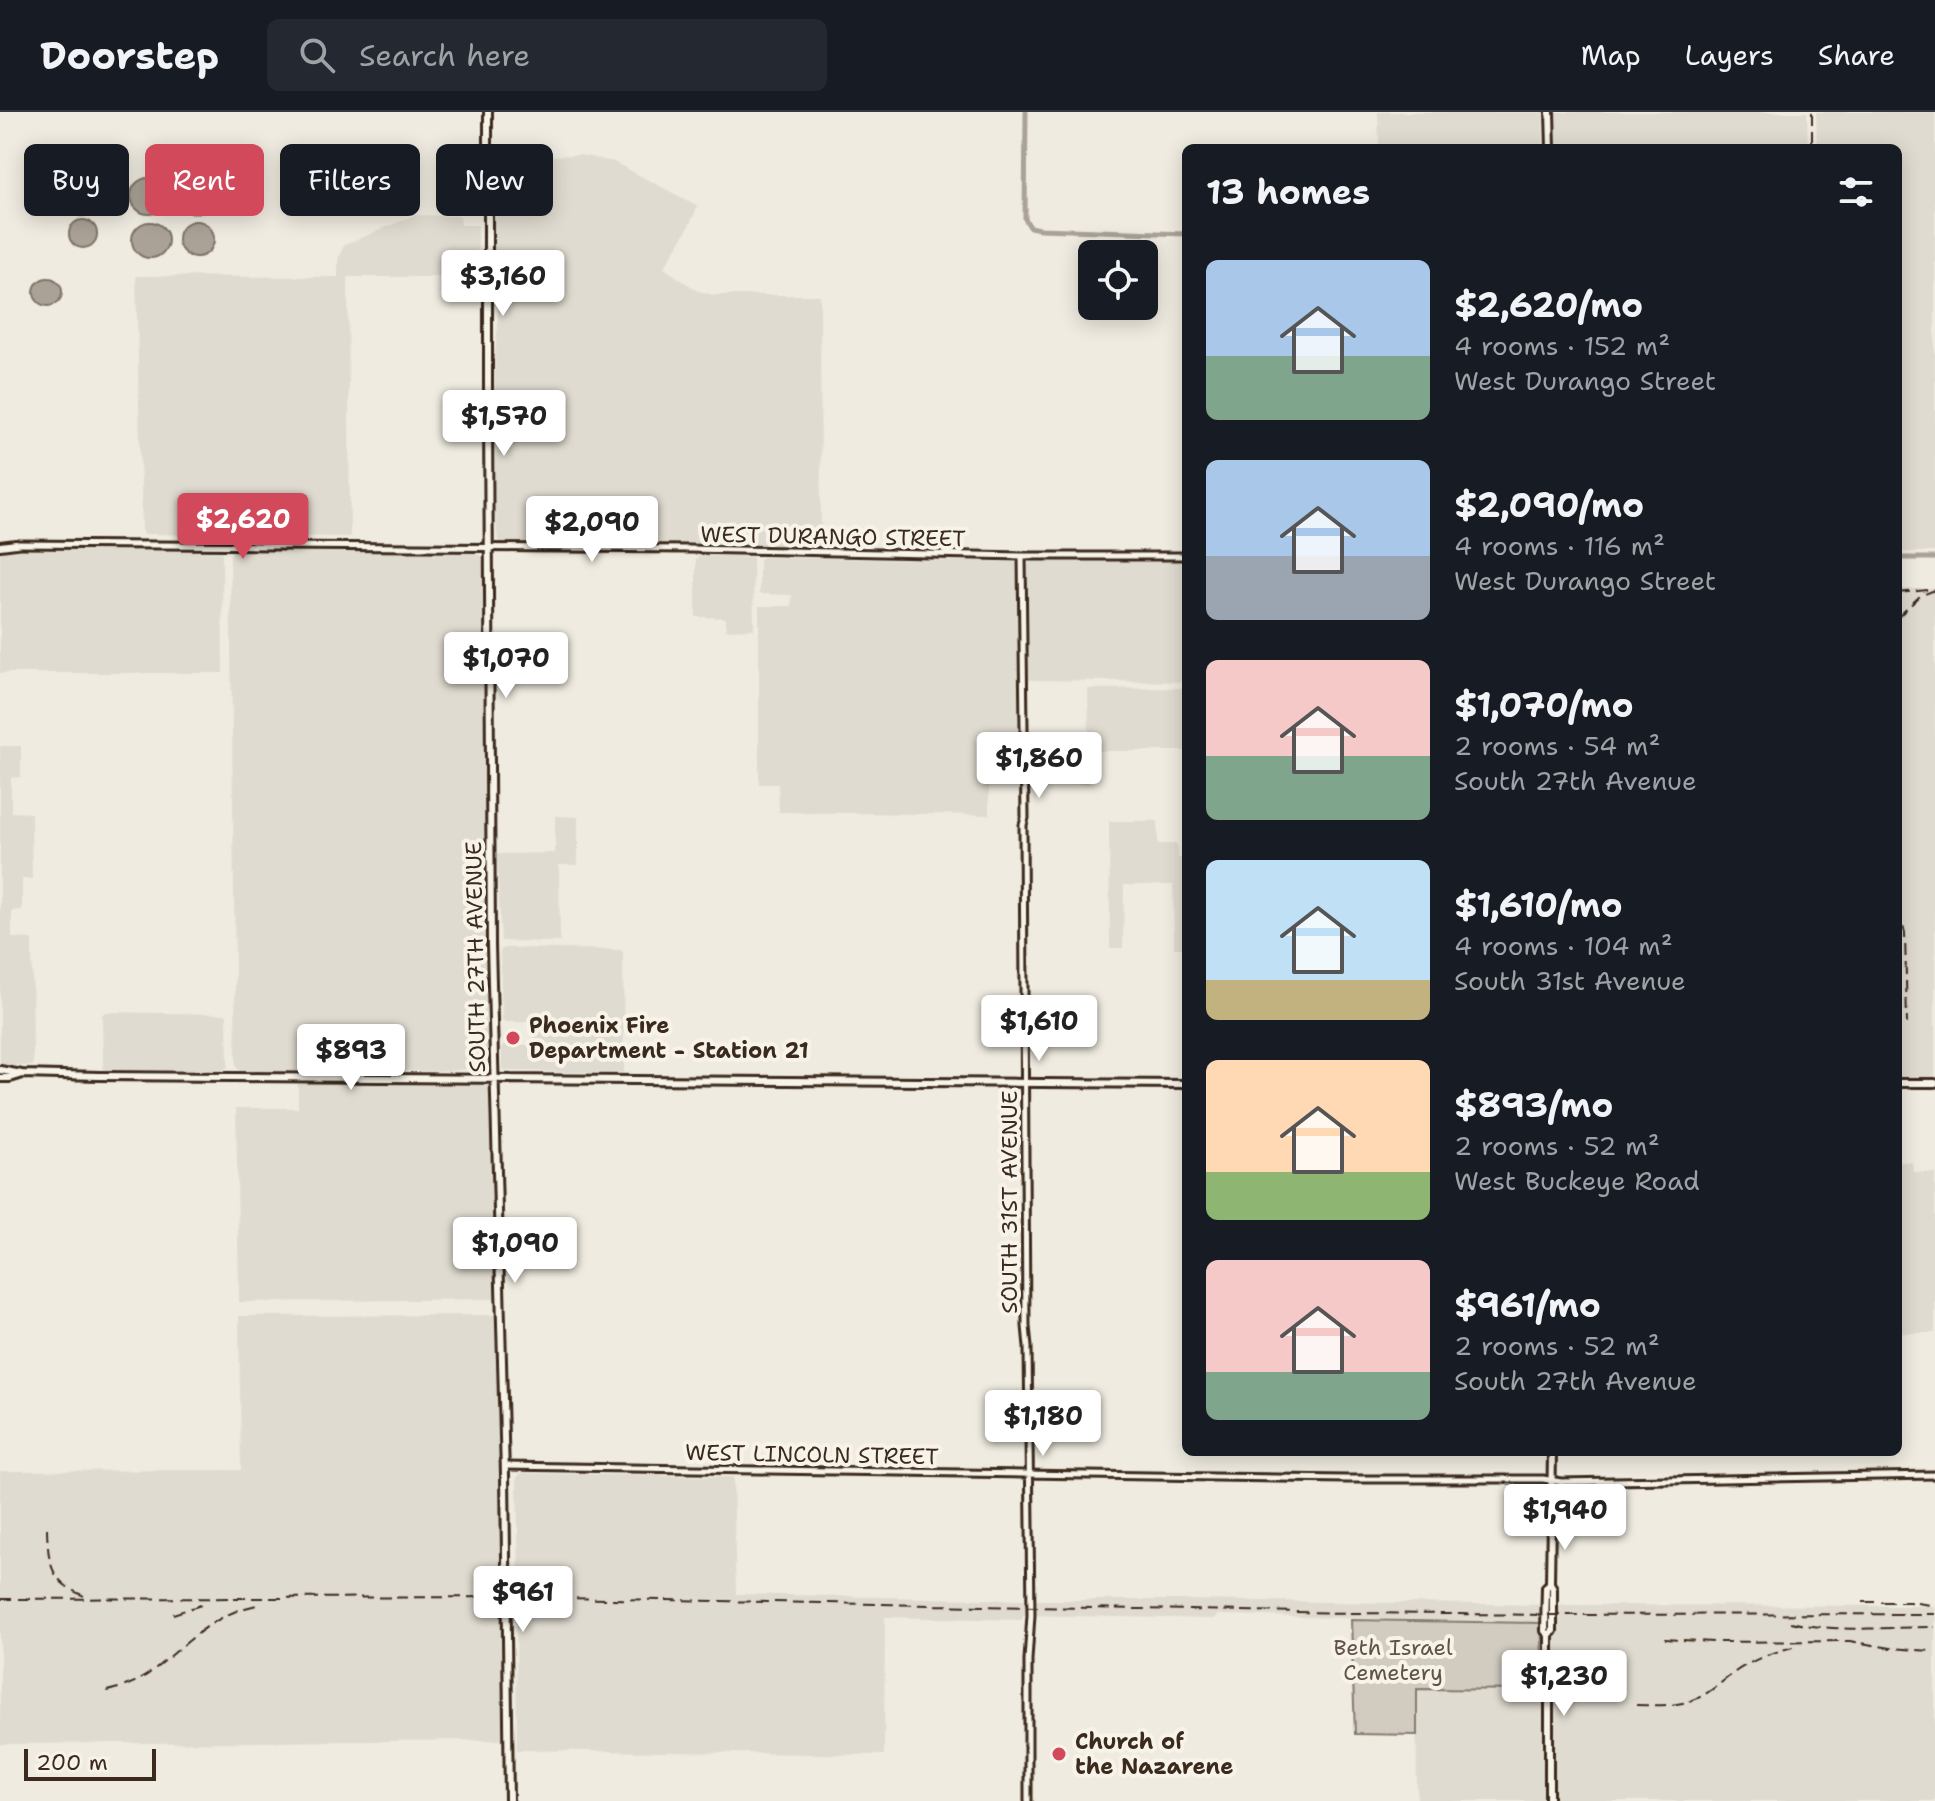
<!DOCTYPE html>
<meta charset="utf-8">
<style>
body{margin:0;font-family:"Shantell Sans",sans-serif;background:#242831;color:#f1f3f6;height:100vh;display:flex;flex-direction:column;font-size:30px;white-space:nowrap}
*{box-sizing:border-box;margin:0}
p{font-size:26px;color:#9ea1a6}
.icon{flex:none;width:44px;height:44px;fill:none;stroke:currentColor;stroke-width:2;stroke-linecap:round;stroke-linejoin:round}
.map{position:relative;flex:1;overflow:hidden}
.details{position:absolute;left:1182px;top:32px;width:720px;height:1312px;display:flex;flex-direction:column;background:#171b24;border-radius:12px;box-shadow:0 4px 20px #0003}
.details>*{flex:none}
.guide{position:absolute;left:24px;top:32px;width:760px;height:72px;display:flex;gap:16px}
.tools{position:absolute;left:1078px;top:128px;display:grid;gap:16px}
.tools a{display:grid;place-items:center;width:80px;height:80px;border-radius:12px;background:#171b24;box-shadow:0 4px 20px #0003;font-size:40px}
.scale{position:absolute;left:24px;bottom:20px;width:132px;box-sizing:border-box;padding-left:8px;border:4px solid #3b2a1e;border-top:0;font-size:22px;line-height:28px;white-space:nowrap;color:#3b2a1e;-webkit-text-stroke:6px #f7f3e8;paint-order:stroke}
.price{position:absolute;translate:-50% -68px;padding:0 18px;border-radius:8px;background:#fff;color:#222;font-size:26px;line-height:52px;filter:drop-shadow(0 2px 4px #0008)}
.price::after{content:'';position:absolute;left:50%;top:48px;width:24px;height:18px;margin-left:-12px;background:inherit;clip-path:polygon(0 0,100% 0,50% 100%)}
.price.on{background:#d1495b;color:#fff}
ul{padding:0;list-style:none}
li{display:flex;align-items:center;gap:24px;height:200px;padding:0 24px}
li span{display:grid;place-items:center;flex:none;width:224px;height:160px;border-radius:12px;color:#555}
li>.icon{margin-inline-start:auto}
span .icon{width:96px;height:96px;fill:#fffc;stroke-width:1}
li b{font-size:34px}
h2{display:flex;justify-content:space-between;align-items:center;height:96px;padding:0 24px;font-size:34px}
.tag{padding:0 28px;border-radius:12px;background:#171b24;box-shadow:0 4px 20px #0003;font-size:28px;line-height:72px}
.tag.on{background:#d1495b;color:#fff}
header{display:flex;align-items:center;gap:48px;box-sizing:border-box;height:112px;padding:0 40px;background:#171b24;border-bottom:2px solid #363941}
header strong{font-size:38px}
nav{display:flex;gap:44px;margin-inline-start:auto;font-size:28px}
.search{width:560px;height:72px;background:#242831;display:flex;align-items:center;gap:20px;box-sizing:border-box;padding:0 28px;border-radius:12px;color:#9ea1a6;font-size:30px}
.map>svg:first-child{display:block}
.built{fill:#e0dbd0}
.green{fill:#d1cbc0;stroke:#867a6f;stroke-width:2}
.water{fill:#aaa296;stroke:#7e7266;stroke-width:2}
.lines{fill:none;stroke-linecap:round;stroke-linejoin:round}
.canal{stroke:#aaa296;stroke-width:5}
.tertiary-casing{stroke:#3b2a1e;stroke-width:11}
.secondary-casing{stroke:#3b2a1e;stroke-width:12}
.tertiary{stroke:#f7f3e8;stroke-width:5}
.secondary{stroke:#f7f3e8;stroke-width:6}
.rail{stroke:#3b2a1e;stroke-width:2;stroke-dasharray:12 6;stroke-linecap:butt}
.poi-dot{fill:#d1495b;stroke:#f7f3e8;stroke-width:3}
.labels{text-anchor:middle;stroke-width:8;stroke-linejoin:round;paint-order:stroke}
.street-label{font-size:22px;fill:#3b2a1e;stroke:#f7f3e8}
.poi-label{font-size:22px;font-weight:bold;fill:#3b2a1e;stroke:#f7f3e8;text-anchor:start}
.park-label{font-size:22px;fill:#605246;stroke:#f7f3e8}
</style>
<header>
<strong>Doorstep</strong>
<div class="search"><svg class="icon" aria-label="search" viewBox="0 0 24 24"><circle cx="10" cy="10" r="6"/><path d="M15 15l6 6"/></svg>Search here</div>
<nav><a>Map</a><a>Layers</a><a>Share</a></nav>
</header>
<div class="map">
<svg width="1935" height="1689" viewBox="0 0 1935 1689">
<rect width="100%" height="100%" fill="#efebe0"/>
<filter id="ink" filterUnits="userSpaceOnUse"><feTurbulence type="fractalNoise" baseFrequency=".0125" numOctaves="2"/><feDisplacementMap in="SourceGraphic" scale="16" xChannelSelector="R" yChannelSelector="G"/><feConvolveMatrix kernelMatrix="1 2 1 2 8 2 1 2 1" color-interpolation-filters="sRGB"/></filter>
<g filter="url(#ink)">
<path class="built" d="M1378,0H1543V36H1379Z
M1556,0H1807L1808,36H1556Z
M1816,0H1935V440H1898V36H1817Z
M580,43L614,50L698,94L687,118L664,156L698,179L713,183H820L821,435L750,434L700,431L674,433L502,432L498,429L495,401V241L498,214V166L493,156L494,45Z
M415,103L460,104L461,113H478L477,165H348L350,425L142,422L136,164L338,165V148L344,133Z
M0,437L222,440L223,561H0Z
M233,439L475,441L481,444L486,460L488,701L487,921L489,925V954L486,959L469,957L447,959H240L236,955L230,443Z
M699,443L753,445L754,517L726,518V506L696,505V447Z
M762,445L1015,450L1018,455L1019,667L1023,669H989V703L779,700L778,672H759V494H791L792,483L759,482V448Z
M1032,449H1186V570L1028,568L1026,456L1027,453Z
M1898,477H1935V965H1898Z
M1186,576V639H1090L1089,672H1027V639H1089L1088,577Z
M0,634H21V665L11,666V700L31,701L32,767H22V798L12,799V826L32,827L33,954L0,953Z
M555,704L578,705V753H559L560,830L501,829L497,742L555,741Z
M1109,709H1158V732H1177L1178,746H1186V836H1174L1173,773H1124L1123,836H1110Z
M504,836L622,838L623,841L624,959L623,961L506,959L502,957V933H535L534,910H502L500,839Z
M105,900L225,902L227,904L228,954L224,958H105L103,956L102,903Z
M397,970L486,972L489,974L495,1187L239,1190L236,996H298V972Z
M1898,1050H1912L1913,1060L1935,1061V1221H1898Z
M495,1203L502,1477L519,1476L517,1366L521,1361L733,1365L736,1482L1023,1488H1185L1555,1493L1935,1494V1689H1417L1416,1577L1555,1578L1554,1512L1542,1511L1218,1503L1213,1507L1023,1503L1022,1508L885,1505L884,1643L517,1638L516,1499H502V1628L0,1632V1359L241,1358L239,1204Z"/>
<path class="green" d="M1351,1508L1542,1511L1541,1578L1417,1577V1623L1355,1622Z"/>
<path class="water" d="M68 58a14 14 0 1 1 28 0a14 14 0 1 1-28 0Z
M177 83a18 18 0 1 1 36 0a18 18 0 1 1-36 0Z
M131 84a18 18 0 1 1 36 0a18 18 0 1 1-36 0Z
M68 90a14 14 0 1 1 28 0a14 14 0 1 1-28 0Z
M69 122a14 14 0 1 1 28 0a14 14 0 1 1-28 0Z
M178 127a18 18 0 1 1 36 0a18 18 0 1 1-36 0Z
M132 128a18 18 0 1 1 36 0a18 18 0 1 1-36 0Z
M34 180a14 14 0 1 1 28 0a14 14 0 1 1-28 0Z"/>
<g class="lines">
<path class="canal" d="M1026,0L1025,107L1030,115L1040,117L1186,122
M1898,446H1935"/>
<defs>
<path id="tertiary" d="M15,432L689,437L1022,444H1186
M1022,444L1025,706L1023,713L1026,1214L1028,1235L1031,1503L1028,1548V1689
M505,1354L1347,1367H1543L1561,1370L1935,1363"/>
<path id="secondary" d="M488,0V300L491,833L505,1363L509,1689
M1550,0L1551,36
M0,434L16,432
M0,958L22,962L99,964L1186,972
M0,966H10L20,963
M1898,971H1935
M1549,1523L1545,1519L1546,1475L1550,1471
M1549,1689V1523L1553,1519V1476L1550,1471L1552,1340"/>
</defs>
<use href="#tertiary" class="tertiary-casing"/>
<use href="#secondary" class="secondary-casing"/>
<use href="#tertiary" class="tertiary"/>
<use href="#secondary" class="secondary"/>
<path class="rail" d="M1812,0V36
M1898,481L1927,478
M1898,505L1920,484L1935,478
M1898,798L1905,821L1907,912
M47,1416C48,1452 50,1471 87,1485
M0,1487L507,1485L1351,1501L1553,1503L1935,1502
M1863,1490H1909L1931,1493
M173,1502L201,1493
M1791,1510C1836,1521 1889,1515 1935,1515
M1665,1527L1714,1530L1850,1529L1891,1536L1931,1539
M107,1579C119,1576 131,1573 142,1566C151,1561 159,1553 167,1547C197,1522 218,1501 257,1493
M1636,1593C1655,1593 1675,1595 1693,1588C1709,1582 1721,1570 1735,1560C1752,1548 1773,1540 1793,1535"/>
</g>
</g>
<g class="poi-dot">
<circle cx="513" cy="926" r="8"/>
<circle cx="1059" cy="1642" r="8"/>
</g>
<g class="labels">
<g class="street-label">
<text transform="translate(833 424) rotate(1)" y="8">WEST DURANGO STREET</text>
<text transform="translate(475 845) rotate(-91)" y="8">SOUTH 27TH AVENUE</text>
<text transform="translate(1009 1090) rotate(-90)" y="8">SOUTH 31ST AVENUE</text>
<text transform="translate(812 1342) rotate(1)" y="8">WEST LINCOLN STREET</text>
</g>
<g class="poi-label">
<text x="529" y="921">Phoenix Fire<tspan x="529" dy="25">Department - Station 21</tspan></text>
<text x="1075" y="1637">Church of<tspan x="1075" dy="25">the Nazarene</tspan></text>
</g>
<g class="park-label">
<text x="1393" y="1543">Beth Israel<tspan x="1393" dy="25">Cemetery</tspan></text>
</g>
</g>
</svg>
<div class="tools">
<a><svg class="icon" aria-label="locate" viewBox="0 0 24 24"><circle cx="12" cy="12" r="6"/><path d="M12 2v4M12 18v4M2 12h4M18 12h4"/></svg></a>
</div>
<div class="scale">200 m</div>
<b class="price" style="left:503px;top:206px">$3,160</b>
<b class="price" style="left:504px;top:346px">$1,570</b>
<b class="price on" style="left:243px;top:449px">$2,620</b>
<b class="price" style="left:592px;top:452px">$2,090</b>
<b class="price" style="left:506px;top:588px">$1,070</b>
<b class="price" style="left:1039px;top:688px">$1,860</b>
<b class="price" style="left:1039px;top:951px">$1,610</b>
<b class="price" style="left:351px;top:980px">$893</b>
<b class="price" style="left:515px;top:1173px">$1,090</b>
<b class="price" style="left:1043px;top:1346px">$1,180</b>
<b class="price" style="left:1565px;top:1440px">$1,940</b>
<b class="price" style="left:523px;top:1522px">$961</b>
<b class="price" style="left:1564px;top:1606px">$1,230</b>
<div class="guide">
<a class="tag">Buy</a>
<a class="tag on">Rent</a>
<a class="tag">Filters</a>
<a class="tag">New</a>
</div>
<section class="details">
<h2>13 homes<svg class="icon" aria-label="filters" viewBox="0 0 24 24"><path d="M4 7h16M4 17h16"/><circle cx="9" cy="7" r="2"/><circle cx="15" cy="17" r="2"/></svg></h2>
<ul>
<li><span style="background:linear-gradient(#a9c7e8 60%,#7fa58c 0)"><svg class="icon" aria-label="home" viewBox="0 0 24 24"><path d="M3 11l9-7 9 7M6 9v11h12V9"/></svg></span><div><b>$2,620/mo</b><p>4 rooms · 152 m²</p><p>West Durango Street</p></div></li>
<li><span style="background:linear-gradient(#a9c7e8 60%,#9aa5b1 0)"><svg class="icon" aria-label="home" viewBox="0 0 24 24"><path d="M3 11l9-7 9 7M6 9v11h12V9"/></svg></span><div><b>$2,090/mo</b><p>4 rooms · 116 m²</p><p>West Durango Street</p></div></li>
<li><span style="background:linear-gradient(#f6c9c9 60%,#7fa58c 0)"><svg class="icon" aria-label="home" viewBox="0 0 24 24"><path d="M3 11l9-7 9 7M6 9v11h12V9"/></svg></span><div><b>$1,070/mo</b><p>2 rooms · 54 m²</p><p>South 27th Avenue</p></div></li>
<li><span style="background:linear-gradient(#bfe0f5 75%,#c2b280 0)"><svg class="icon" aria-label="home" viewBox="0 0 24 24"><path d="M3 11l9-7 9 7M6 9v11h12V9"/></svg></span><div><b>$1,610/mo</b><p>4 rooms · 104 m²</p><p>South 31st Avenue</p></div></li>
<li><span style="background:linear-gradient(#ffd9b3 70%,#8fb573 0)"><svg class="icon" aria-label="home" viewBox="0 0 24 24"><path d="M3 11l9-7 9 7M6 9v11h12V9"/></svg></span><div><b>$893/mo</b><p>2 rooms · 52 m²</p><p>West Buckeye Road</p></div></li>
<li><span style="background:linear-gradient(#f6c9c9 70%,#7fa58c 0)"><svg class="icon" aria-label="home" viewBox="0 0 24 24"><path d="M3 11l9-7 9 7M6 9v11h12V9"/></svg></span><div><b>$961/mo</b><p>2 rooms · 52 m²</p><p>South 27th Avenue</p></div></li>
</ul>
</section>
</div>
